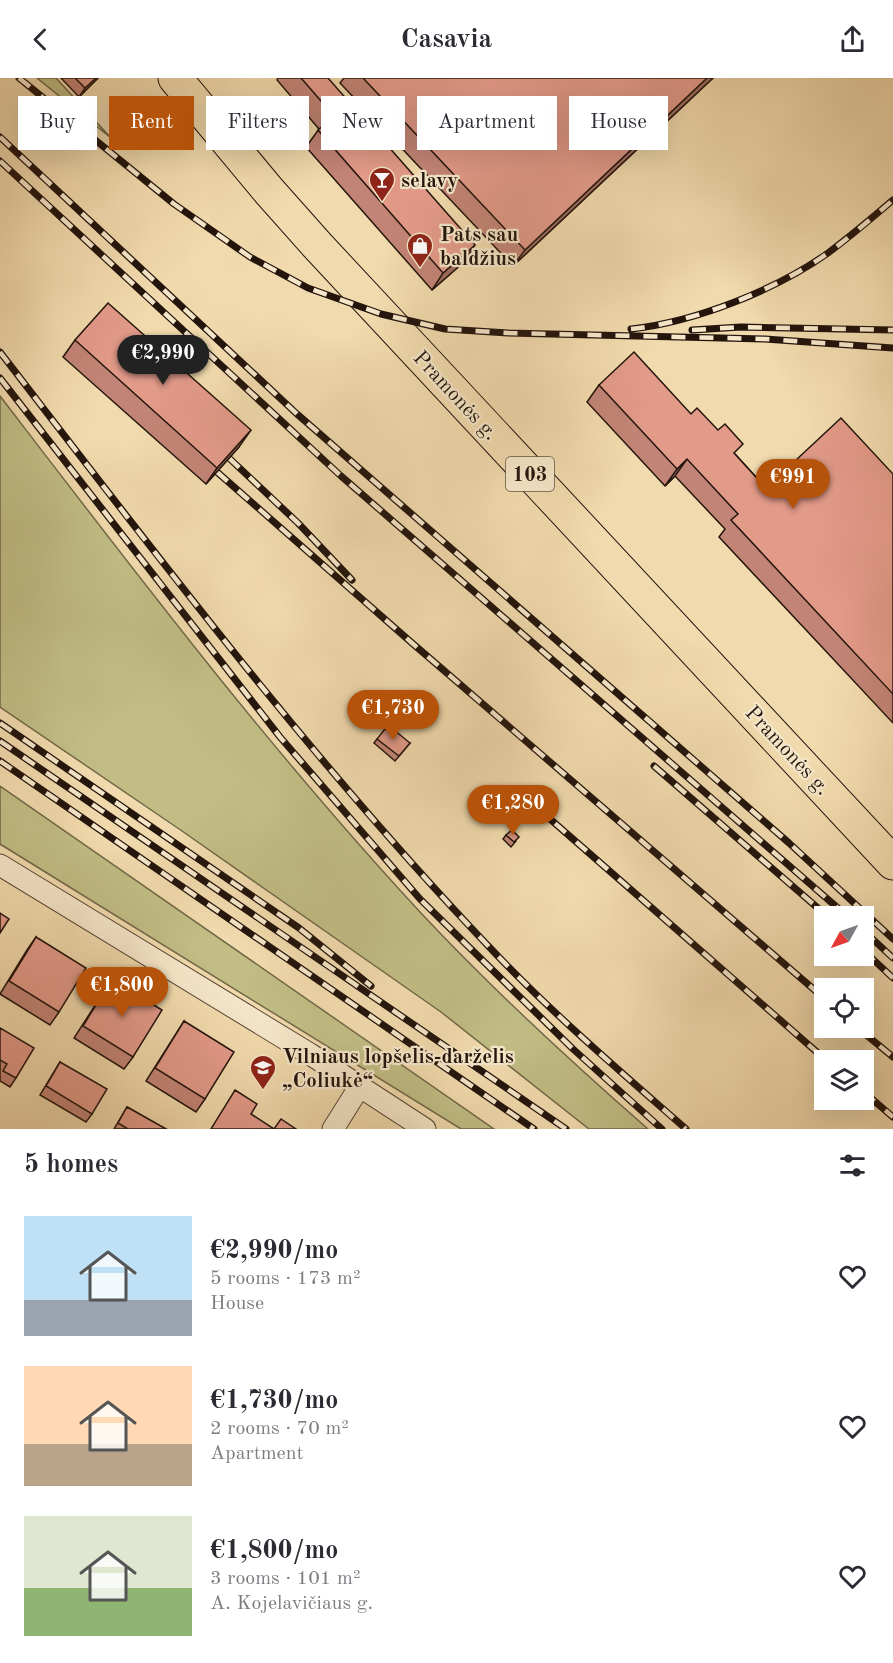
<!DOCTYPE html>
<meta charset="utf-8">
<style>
body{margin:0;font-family:"Old Standard TT",serif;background:#f2f2f3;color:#2b2b33;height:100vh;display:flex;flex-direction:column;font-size:22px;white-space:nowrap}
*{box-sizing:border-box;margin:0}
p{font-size:20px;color:#7c7c81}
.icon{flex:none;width:33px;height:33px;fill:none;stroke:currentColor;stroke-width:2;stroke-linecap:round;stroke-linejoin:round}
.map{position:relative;height:1051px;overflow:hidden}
.drawer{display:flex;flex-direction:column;background:#fff;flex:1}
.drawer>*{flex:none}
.hud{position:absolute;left:18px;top:18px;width:858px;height:54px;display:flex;gap:12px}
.needle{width:39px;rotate:230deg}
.controls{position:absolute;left:814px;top:828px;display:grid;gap:12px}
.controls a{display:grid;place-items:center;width:60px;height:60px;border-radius:0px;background:#fff;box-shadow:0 6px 24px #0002;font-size:30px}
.price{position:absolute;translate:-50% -51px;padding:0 14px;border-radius:21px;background:#b45309;color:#fff;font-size:20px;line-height:39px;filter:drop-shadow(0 2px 3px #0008)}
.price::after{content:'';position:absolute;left:50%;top:36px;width:18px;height:14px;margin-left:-9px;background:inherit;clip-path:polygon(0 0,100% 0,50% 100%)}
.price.selected{background:#222;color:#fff}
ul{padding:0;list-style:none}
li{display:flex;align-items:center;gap:18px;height:150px;padding:0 24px}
li span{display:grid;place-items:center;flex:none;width:168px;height:120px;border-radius:0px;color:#555}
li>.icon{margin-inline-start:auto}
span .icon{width:72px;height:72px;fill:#fffc;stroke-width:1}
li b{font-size:26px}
h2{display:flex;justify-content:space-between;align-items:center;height:72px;padding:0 24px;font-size:26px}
.pill{padding:0 21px;border-radius:0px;background:#fff;box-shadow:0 6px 24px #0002;font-size:21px;line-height:54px}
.pill.selected{background:#b45309;color:#fff}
header{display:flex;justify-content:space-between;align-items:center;height:78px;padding:0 24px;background:#fff;font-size:27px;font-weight:700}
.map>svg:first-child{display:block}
.green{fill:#c1bd85;stroke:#726848;stroke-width:1.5}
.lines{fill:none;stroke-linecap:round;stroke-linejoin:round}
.street-casing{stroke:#564634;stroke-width:23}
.primary-casing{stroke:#23140c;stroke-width:35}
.street{stroke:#f6e7ca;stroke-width:21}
.primary{stroke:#f1daad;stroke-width:33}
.rail-casing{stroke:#23140c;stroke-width:7}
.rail{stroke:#f6e7ca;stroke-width:4.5;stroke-dasharray:14;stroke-linecap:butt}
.wall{fill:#c28476;stroke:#23140c;stroke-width:1.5}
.shaded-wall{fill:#9e6c60;stroke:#23140c;stroke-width:1.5}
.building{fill:#e29a89;stroke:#23140c;stroke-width:1.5}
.labels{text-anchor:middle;stroke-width:4.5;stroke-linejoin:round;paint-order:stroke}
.shield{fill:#f6e7ca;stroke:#625345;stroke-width:1.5}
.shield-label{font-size:20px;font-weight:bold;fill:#23140c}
.poi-label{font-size:21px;font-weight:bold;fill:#23140c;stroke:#f6e7ca;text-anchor:start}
.street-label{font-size:21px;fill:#23140c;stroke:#f6e7ca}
</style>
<header><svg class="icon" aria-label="back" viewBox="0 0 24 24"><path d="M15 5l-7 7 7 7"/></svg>Casavia<svg class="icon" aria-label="share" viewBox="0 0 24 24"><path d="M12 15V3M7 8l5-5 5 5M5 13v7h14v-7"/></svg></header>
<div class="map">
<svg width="893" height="1051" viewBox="0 0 893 1051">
<rect width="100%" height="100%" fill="#f1daad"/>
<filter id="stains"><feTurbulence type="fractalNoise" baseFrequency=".00333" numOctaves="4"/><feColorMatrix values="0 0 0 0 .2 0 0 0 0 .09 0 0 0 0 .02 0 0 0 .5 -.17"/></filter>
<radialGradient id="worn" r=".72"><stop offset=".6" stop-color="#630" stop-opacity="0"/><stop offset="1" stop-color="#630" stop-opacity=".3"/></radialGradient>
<path class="green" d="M37,0H56L111,60Z
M0,318C135,494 269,671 420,834C491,910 569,982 648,1051H589L441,934L182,753L0,629Z
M0,708L494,1051H461L0,766Z"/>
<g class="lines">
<defs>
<path id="street" d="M0,787L310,976L425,1051
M333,1051L360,1008"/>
<path id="primary" d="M175,0L269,113L317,167L893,785"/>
</defs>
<use href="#street" class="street-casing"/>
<use href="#primary" class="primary-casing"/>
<use href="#street" class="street"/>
<use href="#primary" class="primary"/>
<defs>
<path id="rail" d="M19,0L174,126L250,179L308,210L381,236L445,251L508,255L765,261L893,270
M0,59L297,336L789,765L893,861
M0,83L341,398L847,838
M631,251C695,244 776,212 828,175C851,158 872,140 893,122
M692,252L741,249L893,252
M0,274C158,479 315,687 494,874C554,937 621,994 686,1051
M0,300L280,659L420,821L573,971L662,1051
M229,380L298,445L352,502
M217,394L412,565L825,921
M0,645L299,850L371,908
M0,663L566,1051
M0,683L534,1051
M654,688L827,838
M534,727L826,982
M864,853L893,880
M864,873L893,900
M858,950L893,979
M864,1014L893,1039"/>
</defs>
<use href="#rail" class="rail-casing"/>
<use href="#rail" class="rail"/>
</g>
<path class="wall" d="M61,0H98L79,19Z
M278,0H328L464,184L432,212L306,69L319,51L277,2Z
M344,0H713L513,188L340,5Z
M75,262L239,369L206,406L63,279Z
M599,307L691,336L736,377L766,410L893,396V645L719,459L725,451L675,398L665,408L587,324Z
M377,661L410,665L395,683L374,665Z
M506,757L516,763L511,769L503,761Z
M36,859L59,934L50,947L0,916L27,872Z
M112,901L133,979L124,991L74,960Z
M184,943L205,1021L196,1034L146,1003Z
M0,950L16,1000L10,1009L0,1003Z
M60,984L92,1036L86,1044L40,1017Z
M127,1029L166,1051H114Z"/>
<path class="shaded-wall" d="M96,0H98L79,19L85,10Z
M707,0H713L513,188L525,172Z
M475,167L464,184L432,212L443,195Z
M251,352L239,369L206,406L217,390Z
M687,381L675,398L665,408L677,391Z"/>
<path class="building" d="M75,0H96L85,10Z
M301,0H328L475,167L443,195L318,52L334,38Z
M363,0H707L525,172Z
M108,225L251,352L217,390L75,262Z
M634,274L691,336L697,330L718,352L725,346L743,366L734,375L766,410L841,340L893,396V616L731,442L738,436L687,381L677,391L599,307Z
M388,647L410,665L399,678L377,661Z
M512,752L519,759L514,764L506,757Z
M0,835L9,841L0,855Z
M36,859L86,890L59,934L9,903Z
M112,901L162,932L133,979L83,948Z
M184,943L234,974L205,1021L155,990Z
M0,950L34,970L16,1000L3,993L7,986L0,982Z
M60,984L107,1011L92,1036L46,1008Z
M235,1012L257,1026L251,1036L274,1051L281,1041L296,1051H211Z
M127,1029L166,1051H128L118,1045Z"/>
<defs>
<symbol id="bar-pin" viewBox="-11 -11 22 30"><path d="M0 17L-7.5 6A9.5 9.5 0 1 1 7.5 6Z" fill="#8f2418" stroke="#f6e7ca"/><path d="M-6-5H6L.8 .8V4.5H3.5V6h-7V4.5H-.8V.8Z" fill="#fff"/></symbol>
<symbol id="shop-pin" viewBox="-11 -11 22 30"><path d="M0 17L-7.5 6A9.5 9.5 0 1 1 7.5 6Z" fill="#8f2418" stroke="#f6e7ca"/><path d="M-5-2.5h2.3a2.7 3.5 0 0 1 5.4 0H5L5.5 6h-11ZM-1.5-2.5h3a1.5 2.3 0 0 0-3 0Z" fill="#fff"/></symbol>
<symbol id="school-pin" viewBox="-11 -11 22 30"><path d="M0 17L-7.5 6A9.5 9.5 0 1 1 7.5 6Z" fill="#8f2418" stroke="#f6e7ca"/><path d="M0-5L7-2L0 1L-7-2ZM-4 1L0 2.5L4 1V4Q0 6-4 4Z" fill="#fff"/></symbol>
</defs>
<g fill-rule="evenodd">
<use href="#bar-pin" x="367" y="87" width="30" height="40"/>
<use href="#shop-pin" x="405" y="153" width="30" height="40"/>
<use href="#school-pin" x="248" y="975" width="30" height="40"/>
</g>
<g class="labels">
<rect class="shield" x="506" y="379" width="48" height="34" rx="4.5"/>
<g class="shield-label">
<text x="530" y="403">103</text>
</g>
<g class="poi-label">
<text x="401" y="109">selavy</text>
<text x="440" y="163">Pats sau<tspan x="440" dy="24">baldžius</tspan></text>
<text x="282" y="985">Vilniaus lopšelis-darželis<tspan x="282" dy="24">„Coliukė“</tspan></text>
</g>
<g class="street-label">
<text transform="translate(456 317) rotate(47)" y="7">Pramonės g.</text>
<text transform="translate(788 672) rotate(47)" y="7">Pramonės g.</text>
</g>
</g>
<rect width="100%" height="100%" filter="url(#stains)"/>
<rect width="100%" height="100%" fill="url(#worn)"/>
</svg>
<div class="controls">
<a><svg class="needle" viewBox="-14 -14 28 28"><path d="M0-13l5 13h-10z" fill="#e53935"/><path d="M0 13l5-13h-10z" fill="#7c7c81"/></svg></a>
<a><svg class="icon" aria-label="locate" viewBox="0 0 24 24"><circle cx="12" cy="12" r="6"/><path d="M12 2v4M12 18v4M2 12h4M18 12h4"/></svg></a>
<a><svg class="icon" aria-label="layers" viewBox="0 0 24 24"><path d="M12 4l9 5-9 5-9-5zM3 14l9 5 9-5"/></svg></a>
</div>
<b class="price selected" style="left:163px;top:308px">€2,990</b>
<b class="price" style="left:793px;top:432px">€991</b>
<b class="price" style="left:393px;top:663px">€1,730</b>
<b class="price" style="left:513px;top:758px">€1,280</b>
<b class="price" style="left:122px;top:940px">€1,800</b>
<div class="hud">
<a class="pill">Buy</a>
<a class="pill selected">Rent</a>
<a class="pill">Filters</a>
<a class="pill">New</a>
<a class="pill">Apartment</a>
<a class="pill">House</a>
</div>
</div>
<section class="drawer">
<h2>5 homes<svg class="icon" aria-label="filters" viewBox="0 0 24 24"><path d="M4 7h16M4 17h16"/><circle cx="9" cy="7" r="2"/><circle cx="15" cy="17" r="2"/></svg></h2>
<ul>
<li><span style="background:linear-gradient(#bfe0f5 70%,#9aa5b1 0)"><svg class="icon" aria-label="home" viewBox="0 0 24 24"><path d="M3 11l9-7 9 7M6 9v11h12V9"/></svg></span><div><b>€2,990/mo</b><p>5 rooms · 173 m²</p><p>House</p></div><svg class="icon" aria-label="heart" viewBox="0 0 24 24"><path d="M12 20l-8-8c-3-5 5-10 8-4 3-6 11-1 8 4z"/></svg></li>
<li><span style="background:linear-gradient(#ffd9b3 65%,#b9a48a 0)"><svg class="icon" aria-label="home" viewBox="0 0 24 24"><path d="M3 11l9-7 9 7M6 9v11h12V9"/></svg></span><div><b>€1,730/mo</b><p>2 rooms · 70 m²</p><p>Apartment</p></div><svg class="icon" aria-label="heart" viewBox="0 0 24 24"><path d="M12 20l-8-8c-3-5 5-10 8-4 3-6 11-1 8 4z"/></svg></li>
<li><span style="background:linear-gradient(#dfe7d0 60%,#8fb573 0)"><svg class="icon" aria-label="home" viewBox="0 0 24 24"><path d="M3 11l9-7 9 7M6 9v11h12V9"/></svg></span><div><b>€1,800/mo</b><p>3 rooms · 101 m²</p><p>A. Kojelavičiaus g.</p></div><svg class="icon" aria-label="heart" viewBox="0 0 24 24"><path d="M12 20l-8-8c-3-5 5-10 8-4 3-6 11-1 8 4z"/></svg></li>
</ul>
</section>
